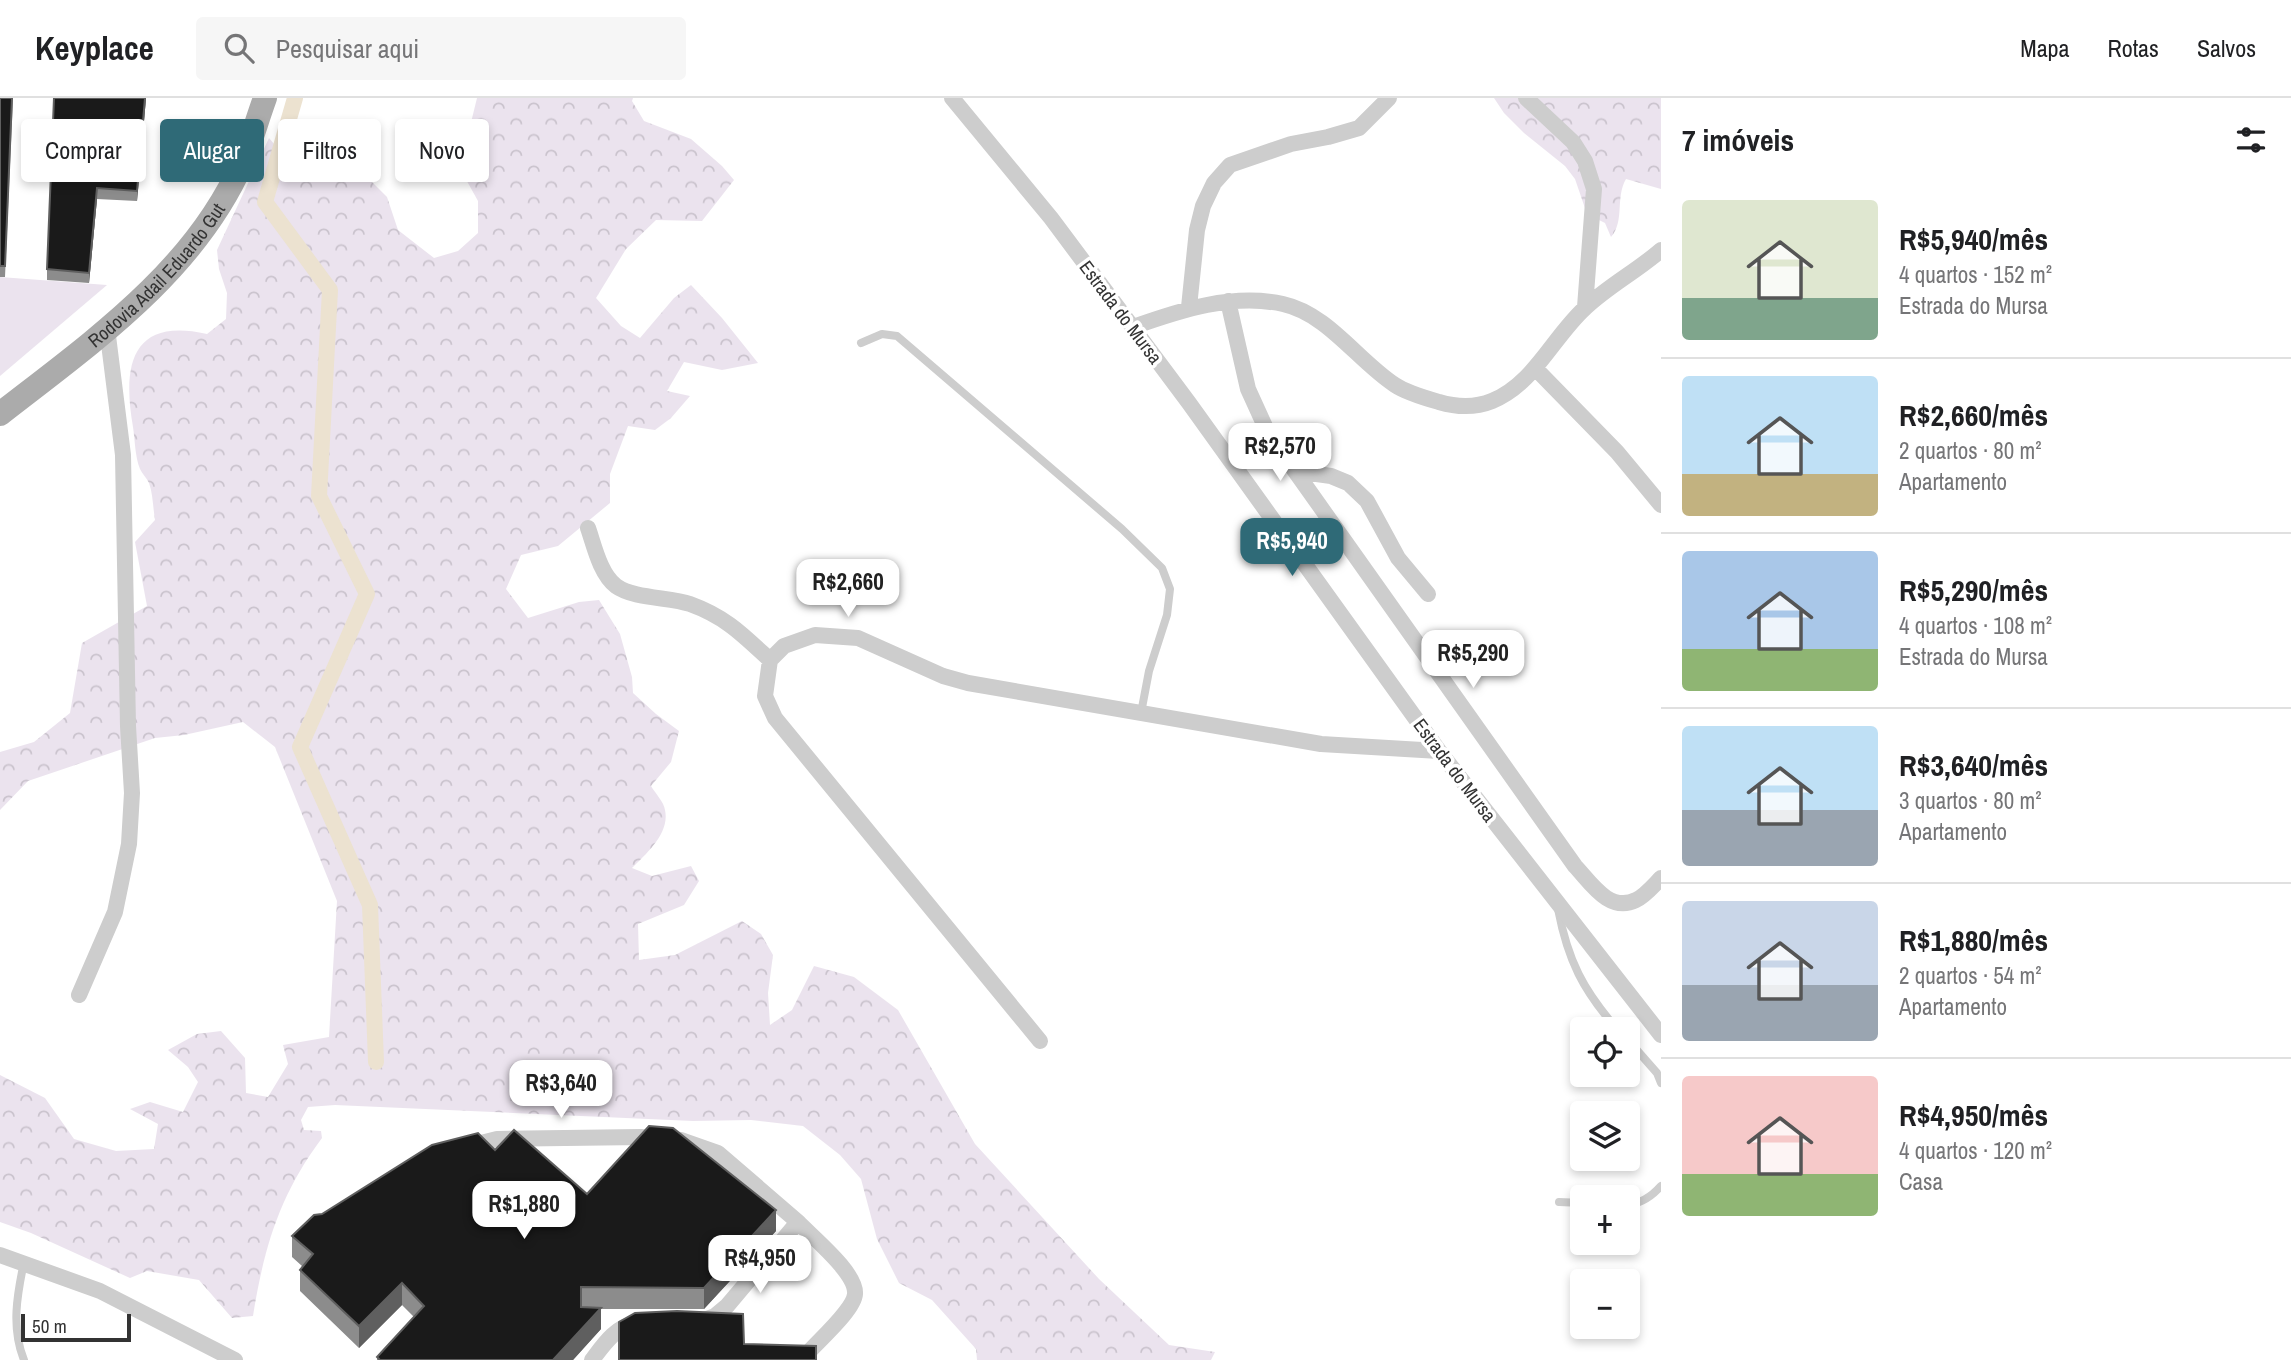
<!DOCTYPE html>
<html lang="pt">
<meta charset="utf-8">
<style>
body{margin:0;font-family:"Archivo Narrow",sans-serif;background:#f6f6f6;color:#202124;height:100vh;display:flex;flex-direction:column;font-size:26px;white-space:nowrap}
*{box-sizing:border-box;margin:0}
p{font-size:23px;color:#757577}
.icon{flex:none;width:38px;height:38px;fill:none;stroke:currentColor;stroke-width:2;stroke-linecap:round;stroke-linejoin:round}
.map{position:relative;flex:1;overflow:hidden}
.side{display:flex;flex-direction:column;background:#fff;width:630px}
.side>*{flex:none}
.banner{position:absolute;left:21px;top:21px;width:665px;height:63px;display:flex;gap:14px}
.tools{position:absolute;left:1570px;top:919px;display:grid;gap:14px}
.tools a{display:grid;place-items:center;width:70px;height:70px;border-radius:7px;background:#fff;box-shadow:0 4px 10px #0003;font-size:35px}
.scale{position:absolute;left:21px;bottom:18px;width:110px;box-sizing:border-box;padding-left:7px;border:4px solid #333;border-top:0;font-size:19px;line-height:24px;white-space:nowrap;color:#333;-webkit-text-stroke:5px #fff;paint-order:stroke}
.price{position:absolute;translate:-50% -60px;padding:0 16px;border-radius:14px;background:#fff;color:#222;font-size:23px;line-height:46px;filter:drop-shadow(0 2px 4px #0008)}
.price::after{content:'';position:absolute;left:50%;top:42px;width:21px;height:16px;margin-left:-10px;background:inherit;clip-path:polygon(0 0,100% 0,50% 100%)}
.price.on{background:#2f6a77;color:#fff}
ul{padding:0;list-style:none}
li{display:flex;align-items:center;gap:21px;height:175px;padding:0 21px}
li+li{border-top:2px solid #e0e0e0}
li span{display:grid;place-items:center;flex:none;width:196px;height:140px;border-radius:7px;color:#555}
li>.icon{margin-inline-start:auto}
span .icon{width:84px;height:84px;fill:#fffc;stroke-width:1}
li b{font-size:30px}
h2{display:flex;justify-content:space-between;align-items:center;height:84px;padding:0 21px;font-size:30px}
.tag{padding:0 24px;border-radius:7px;background:#fff;box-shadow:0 4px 10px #0003;font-size:24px;line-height:63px}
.tag.on{background:#2f6a77;color:#fff}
header{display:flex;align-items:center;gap:42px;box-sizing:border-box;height:98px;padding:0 35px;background:#fff;border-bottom:2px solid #e0e0e0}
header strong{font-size:33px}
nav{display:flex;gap:38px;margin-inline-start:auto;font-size:24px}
.search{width:490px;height:63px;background:#f6f6f6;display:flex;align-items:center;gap:18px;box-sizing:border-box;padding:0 24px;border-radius:7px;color:#757577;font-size:26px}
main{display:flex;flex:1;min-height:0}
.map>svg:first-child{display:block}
.grass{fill:#ebe3ee}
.forest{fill:url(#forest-crowns)}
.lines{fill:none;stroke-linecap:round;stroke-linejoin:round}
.canal{stroke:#ece2d0;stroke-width:16}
.lane{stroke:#cdcdcd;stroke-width:8}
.street{stroke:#cdcdcd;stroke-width:16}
.primary{stroke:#ababab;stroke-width:24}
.wall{fill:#8c8c8c}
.shaded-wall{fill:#5f5f5f}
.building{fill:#1a1a1a;stroke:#5f5f5f;stroke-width:2}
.labels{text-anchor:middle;stroke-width:7;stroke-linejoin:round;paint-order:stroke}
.street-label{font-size:19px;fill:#333;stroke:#fff}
</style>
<header>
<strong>Keyplace</strong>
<div class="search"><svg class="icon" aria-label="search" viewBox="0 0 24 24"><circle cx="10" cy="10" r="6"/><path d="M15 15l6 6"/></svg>Pesquisar aqui</div>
<nav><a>Mapa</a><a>Rotas</a><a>Salvos</a></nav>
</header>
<main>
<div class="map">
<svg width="1661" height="1262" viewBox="0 0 1661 1262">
<defs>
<pattern id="forest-crowns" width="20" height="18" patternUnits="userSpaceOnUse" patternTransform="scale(1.75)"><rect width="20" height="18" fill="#ebe3ee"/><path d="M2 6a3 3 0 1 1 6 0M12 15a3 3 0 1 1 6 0" fill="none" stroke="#cac3cd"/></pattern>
</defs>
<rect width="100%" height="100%" fill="#fff"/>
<path class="grass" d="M0,179L107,187L0,278Z"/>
<path class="forest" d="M477,0H633L632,3L644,23L691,41L722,68L734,82L702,123L656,122L626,151L596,200L621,228L640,240L674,200L691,187L722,220L758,265L722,272L684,264L667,293L690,298L671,320L655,332L628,328L610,376V405L558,448L521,457L506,491L528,520L579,504L599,502L620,536L632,579L633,595L656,616L679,633L671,664L651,688C655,695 664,704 665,712C670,735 647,755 632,770L652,778L691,768L699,783L684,807L638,826L639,862L675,857L742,823L761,836L773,857L768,895L770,927L792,912L814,868L854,879L898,912L975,1046L1099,1181L1169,1247L1215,1254L1211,1262H977L976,1251L932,1202L899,1185L877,1141L861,1081L840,1057L803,1028L751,1022L693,1023L335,1007L308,1009L301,1022L304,1032L321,1033L322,1040C280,1096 264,1149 253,1218L232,1220L199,1182L147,1173L130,1180L31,1135L0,1124V977L45,1000L74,1041L116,1053L154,1051L158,1026L130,1011L150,1004L183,1014L198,984L188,969L168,952L197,936L221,933L245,960L246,995L268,999L288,966L283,947L329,939L337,803L275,649L243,624L184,637L155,640L28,683L0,712V654L34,644L70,615L82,545L147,508L135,444L155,422C153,410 153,396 149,385C147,380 142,376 140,371C135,359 135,342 133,329C122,266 132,219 207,236L226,221L227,195L219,171L217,152L269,40L291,66L311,79L370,82L387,99L398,132L434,160L458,153L478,135V103L458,67L464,53Z
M1494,0H1661V91L1626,81C1615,100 1625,123 1611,139L1605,125L1587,116L1575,81L1565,68L1524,35L1504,15Z"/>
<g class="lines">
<path class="canal" d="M295,0L265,104L330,192L319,398L367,496L300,649L370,807L376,964"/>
<path class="lane" d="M861,245L882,236L897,238L1122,431L1162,470L1170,491L1167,517L1149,573L1141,615
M1558,811C1568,863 1583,892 1617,931
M1628,942L1657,975L1661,985
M1559,1104L1582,1105
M1628,1106C1641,1106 1652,1098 1661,1088
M24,1164C17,1197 11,1230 24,1262"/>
<path class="street" d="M952,0L1051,120L1189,305L1439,653L1661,937
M1526,0L1573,44L1585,63L1594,91L1585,209
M1228,203L1248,291L1268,335L1295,373L1331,378L1348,385L1367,403L1398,460L1428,496
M1189,209L1197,132L1203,108L1214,85L1230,67L1291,46L1328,39L1359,30L1389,0
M1133,229C1181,212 1232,195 1283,206C1328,216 1358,263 1395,287C1407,295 1425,300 1439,304C1456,309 1475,310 1492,303C1534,286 1553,239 1585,210C1608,188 1637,173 1661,152
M1535,270L1617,354L1661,407
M1295,373L1575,768C1591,785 1609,815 1636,802C1645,798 1654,787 1661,780
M588,430C594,447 600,476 616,488C634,501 670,499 690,506C726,519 743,537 770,562
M79,897L115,814L129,746L132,695L128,628L123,357L107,230
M1040,943L775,620L765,598L770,562L784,548L815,537L858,540L943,578L968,585L1321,646L1439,653
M469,1048L497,1041L641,1039L681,1042L718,1055L798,1124
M0,1157L100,1193L235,1262
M701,1223L715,1218L727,1208L798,1124C812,1139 857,1175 855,1196C854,1212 818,1243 807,1256
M592,1262C604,1246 616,1228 637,1225"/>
<path class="primary" id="s1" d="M0,316C91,245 194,174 242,65C251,44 257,22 265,0"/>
</g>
<path class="wall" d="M0,0H13L5,179H0Z
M146,0L137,103L97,101L89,185L47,182V171Z
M495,1052L587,1096L776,1133L704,1211H601V1231L573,1262H377V1259L414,1219L402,1207L359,1250L300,1193V1172L302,1168L292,1159V1138L322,1116Z"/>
<path class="shaded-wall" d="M145,0H146L137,103V93Z
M97,90V101L89,185V175Z
M776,1112V1133L704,1211V1190Z
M402,1185V1207L359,1250V1228Z
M601,1210V1231L573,1262H553Z"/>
<path class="building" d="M0,0H12L5,168H0Z
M54,0H145L137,93L97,90L89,175L47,171Z
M649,1028L673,1030L776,1112L704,1190L581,1189V1209L601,1210L553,1262H380L377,1259L424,1208L402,1185L359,1228L300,1172L313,1156L292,1138L314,1117L322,1116L432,1047L478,1035L495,1052L514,1032L587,1096Z
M677,1213L743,1216L744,1246L816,1248V1262H619V1224L635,1215Z"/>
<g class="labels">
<g class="street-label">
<text dy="7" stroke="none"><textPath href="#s1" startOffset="210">Rodovia Adail Eduardo Gut</textPath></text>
<text transform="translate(1121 214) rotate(53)" y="7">Estrada do Mursa</text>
<text transform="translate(1455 672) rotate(53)" y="7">Estrada do Mursa</text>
</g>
</g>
</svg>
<div class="tools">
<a><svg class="icon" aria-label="locate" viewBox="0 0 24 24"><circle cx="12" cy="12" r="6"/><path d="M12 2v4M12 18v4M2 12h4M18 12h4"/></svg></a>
<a><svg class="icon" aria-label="layers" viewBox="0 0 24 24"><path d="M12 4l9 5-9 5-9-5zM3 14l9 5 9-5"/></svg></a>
<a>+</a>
<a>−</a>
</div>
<div class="scale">50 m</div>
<b class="price" style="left:1280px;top:385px">R$2,570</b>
<b class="price on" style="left:1292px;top:480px">R$5,940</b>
<b class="price" style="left:848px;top:521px">R$2,660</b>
<b class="price" style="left:1473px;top:592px">R$5,290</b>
<b class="price" style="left:561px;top:1022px">R$3,640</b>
<b class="price" style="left:524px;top:1143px">R$1,880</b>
<b class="price" style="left:760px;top:1197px">R$4,950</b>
<div class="banner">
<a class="tag">Comprar</a>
<a class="tag on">Alugar</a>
<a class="tag">Filtros</a>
<a class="tag">Novo</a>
</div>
</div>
<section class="side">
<h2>7 imóveis<svg class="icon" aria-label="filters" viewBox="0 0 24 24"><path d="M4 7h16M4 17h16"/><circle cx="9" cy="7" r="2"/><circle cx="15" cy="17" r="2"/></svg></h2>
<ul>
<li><span style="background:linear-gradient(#dfe7d0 70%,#7fa58c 0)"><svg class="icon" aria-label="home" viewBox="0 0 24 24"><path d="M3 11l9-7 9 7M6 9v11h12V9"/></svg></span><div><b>R$5,940/mês</b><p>4 quartos · 152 m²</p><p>Estrada do Mursa</p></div></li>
<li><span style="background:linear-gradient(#bfe0f5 70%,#c2b280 0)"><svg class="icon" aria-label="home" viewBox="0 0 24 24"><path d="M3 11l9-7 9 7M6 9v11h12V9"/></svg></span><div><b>R$2,660/mês</b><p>2 quartos · 80 m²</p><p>Apartamento</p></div></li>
<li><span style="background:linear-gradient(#a9c7e8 70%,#8fb573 0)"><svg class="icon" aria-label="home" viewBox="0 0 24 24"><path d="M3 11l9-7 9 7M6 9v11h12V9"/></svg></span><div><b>R$5,290/mês</b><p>4 quartos · 108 m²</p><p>Estrada do Mursa</p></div></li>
<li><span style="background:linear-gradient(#bfe0f5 60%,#9aa5b1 0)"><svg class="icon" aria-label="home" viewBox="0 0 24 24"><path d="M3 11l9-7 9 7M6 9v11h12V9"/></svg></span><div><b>R$3,640/mês</b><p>3 quartos · 80 m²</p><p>Apartamento</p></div></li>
<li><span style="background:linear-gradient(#c9d6e8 60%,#9aa5b1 0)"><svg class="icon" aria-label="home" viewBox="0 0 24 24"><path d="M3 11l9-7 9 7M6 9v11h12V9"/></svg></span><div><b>R$1,880/mês</b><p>2 quartos · 54 m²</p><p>Apartamento</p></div></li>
<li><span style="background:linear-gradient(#f6c9c9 70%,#8fb573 0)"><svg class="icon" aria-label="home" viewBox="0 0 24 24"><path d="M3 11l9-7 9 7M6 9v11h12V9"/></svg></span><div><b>R$4,950/mês</b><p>4 quartos · 120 m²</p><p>Casa</p></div></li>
</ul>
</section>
</main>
